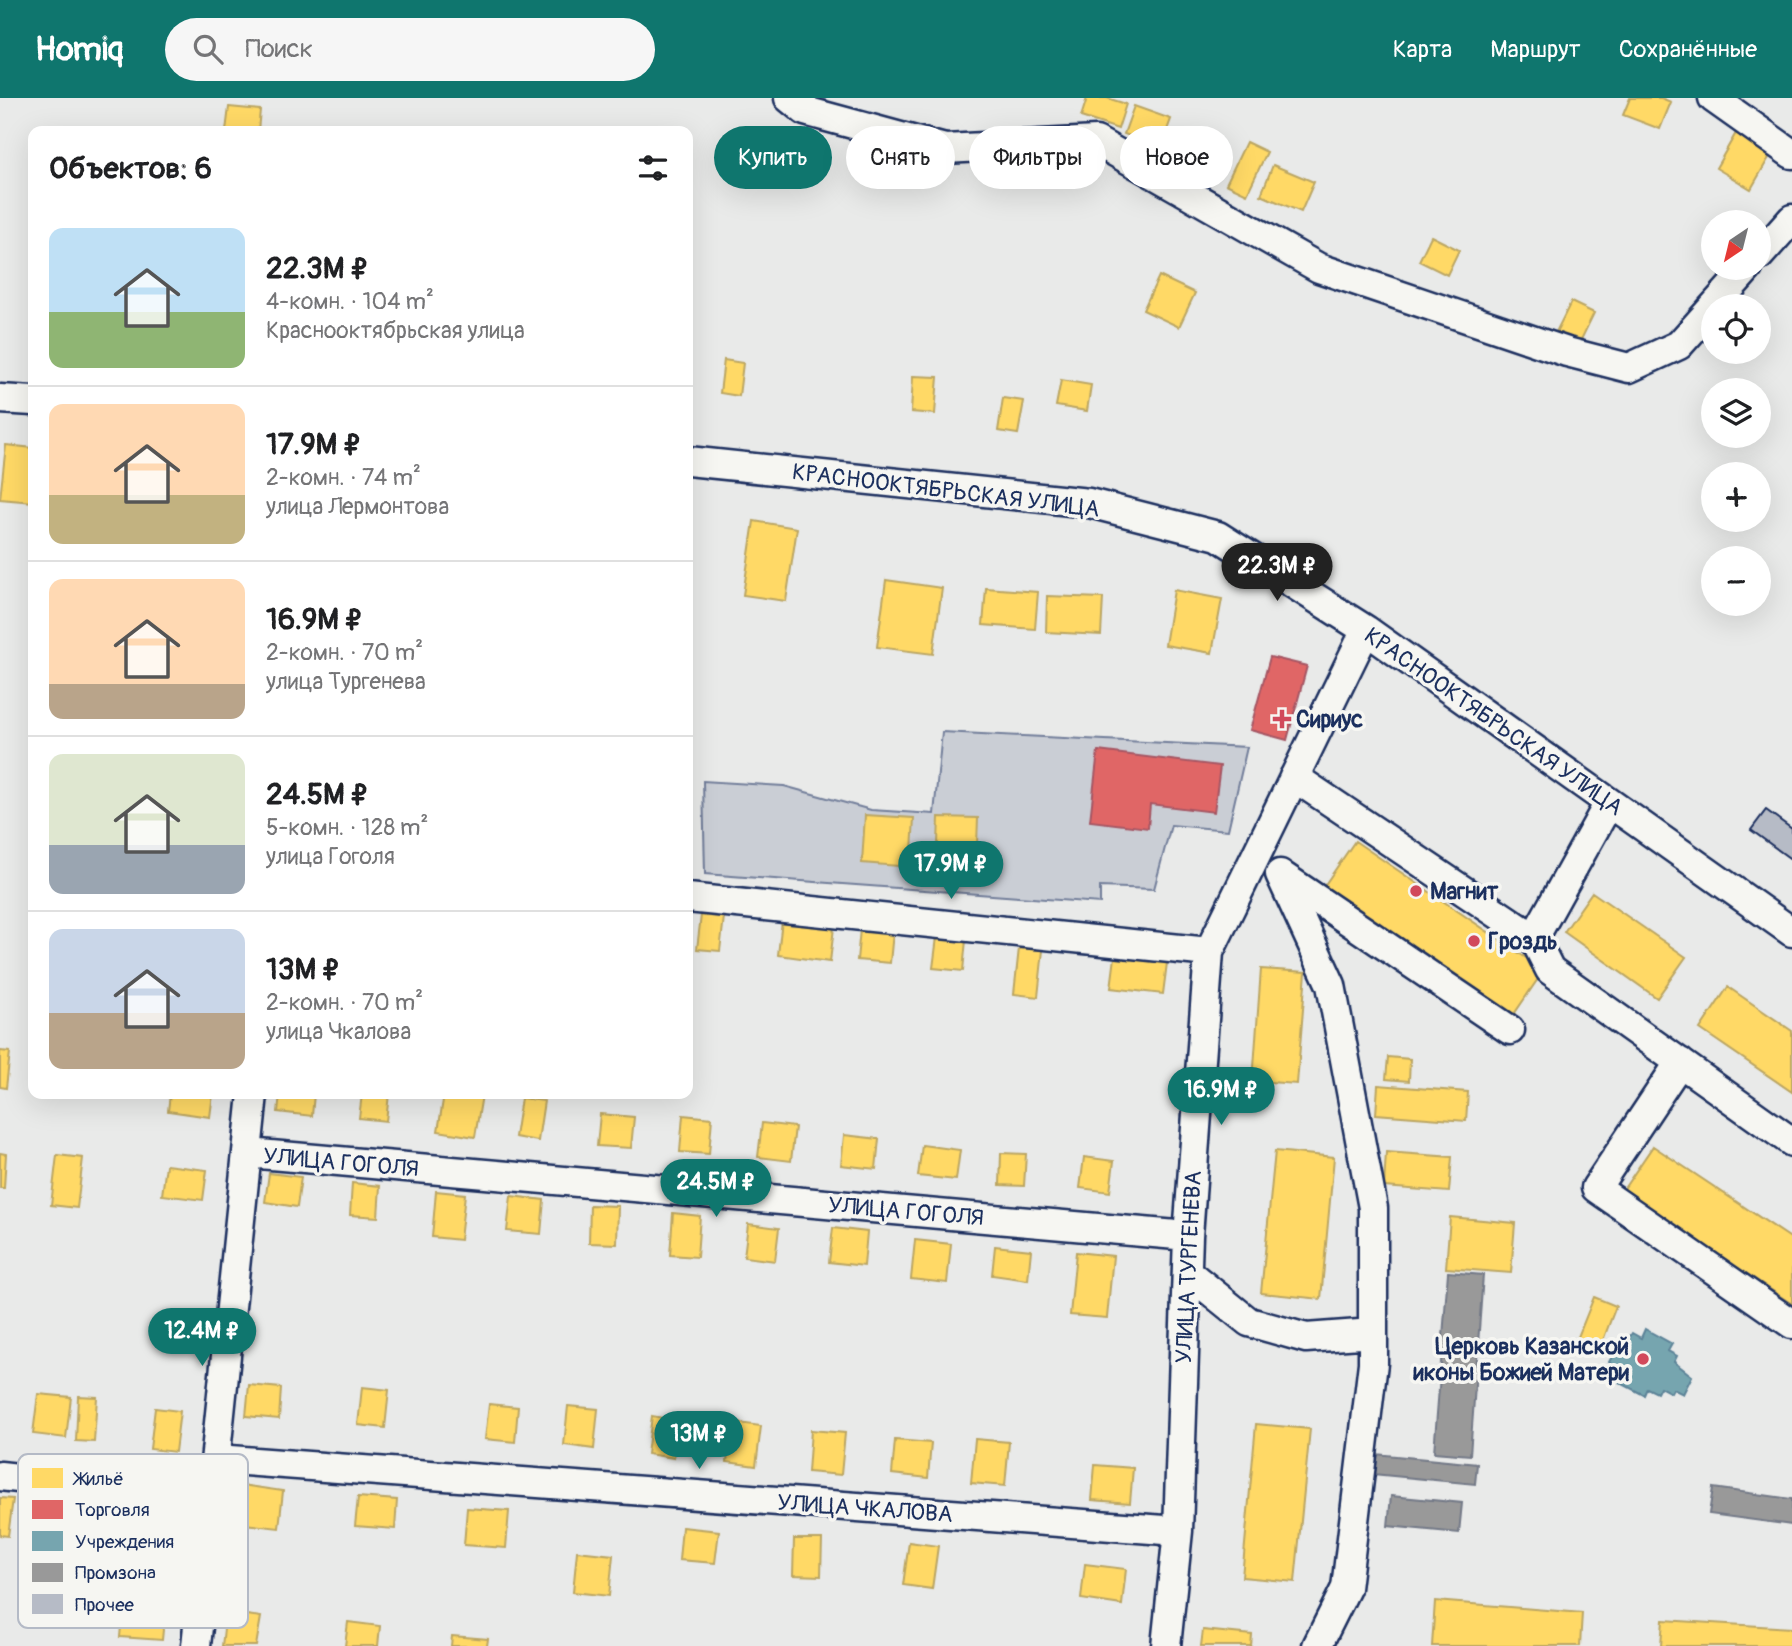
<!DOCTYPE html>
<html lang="ru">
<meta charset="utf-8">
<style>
body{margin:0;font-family:Pangolin,sans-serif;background:#f6f6f6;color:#202124;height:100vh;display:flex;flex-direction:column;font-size:26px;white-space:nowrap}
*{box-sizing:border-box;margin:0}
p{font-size:23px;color:#757577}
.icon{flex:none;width:38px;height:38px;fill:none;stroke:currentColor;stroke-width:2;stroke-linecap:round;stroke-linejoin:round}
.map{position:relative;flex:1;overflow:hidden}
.drawer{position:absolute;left:28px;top:28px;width:665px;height:973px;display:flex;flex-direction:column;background:#fff;border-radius:14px;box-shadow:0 7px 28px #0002}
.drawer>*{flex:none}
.hud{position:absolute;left:714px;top:28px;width:665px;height:63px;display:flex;gap:14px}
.needle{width:46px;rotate:215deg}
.tools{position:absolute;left:1701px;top:112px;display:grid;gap:14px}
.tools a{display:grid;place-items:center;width:70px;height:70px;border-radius:50%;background:#fff;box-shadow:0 7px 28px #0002;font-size:35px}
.price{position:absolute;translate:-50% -60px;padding:0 16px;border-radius:24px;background:#0f766e;color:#fff;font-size:23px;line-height:46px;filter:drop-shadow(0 2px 4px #0008)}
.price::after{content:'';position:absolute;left:50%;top:42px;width:21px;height:16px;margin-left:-10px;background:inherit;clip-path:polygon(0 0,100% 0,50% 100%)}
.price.on{background:#222;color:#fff}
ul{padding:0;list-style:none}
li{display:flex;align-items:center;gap:21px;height:175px;padding:0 21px}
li+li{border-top:2px solid #e0e0e0}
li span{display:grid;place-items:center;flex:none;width:196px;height:140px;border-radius:14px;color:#555}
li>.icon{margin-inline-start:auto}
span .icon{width:84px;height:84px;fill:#fffc;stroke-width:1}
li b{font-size:30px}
h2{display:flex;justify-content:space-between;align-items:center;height:84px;padding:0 21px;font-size:30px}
.pill{padding:0 24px;border-radius:32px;background:#fff;box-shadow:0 7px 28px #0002;font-size:24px;line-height:63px}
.pill.on{background:#0f766e;color:#fff}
header{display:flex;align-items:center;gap:42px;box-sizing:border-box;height:98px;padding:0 35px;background:#0f766e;color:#fff}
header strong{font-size:33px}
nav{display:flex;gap:38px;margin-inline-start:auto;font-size:24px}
.search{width:490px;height:63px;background:#f6f6f6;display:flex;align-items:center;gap:18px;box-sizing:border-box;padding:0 24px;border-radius:38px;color:#757577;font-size:26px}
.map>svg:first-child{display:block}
.green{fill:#caced5;stroke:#727e9a;stroke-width:2}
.homes{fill:#ffd966;stroke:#bba664;stroke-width:2}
.shops{fill:#e06666;stroke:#a55664;stroke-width:2}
.public{fill:#76a5af;stroke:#5b8297;stroke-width:2}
.industry{fill:#999;stroke:#737987;stroke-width:2}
.building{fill:#b6bbc6;stroke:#1b2f5e;stroke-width:2}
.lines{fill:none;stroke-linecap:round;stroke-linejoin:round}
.minor-casing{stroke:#1b2f5e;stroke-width:33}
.minor{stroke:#f6f6f2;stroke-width:28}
.poi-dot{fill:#d1495b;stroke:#f6f6f2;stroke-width:2.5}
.labels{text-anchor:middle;stroke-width:7;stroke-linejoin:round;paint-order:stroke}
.street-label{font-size:23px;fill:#1b2f5e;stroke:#f6f6f2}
.poi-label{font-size:23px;font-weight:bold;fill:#1b2f5e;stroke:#f6f6f2;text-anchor:start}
.key{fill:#f6f6f2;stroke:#b4bac6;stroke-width:2}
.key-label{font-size:19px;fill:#1b2f5e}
</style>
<header>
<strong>Homiq</strong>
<div class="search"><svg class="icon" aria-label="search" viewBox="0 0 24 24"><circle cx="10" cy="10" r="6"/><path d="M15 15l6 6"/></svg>Поиск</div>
<nav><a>Карта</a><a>Маршрут</a><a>Сохранённые</a></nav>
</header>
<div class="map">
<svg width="1792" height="1548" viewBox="0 0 1792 1548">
<rect width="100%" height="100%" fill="#e9eae9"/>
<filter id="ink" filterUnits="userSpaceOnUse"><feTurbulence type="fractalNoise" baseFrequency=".0143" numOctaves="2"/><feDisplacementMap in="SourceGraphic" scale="14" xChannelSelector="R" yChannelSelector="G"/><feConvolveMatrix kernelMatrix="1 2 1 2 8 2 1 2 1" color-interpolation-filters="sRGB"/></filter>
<g filter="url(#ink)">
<path class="green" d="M942,634L1247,649L1228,732L1171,727L1154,791L1100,789V805L705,776L703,683L784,688L871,712L934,716Z"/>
<path class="homes" d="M1087,0H1107L1126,6L1118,31L1081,19Z
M1630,0H1661L1671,4L1660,31L1623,17Z
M1134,8L1171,21L1161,49L1124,36Z
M229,9L260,12L258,33H226Z
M1736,35L1771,56L1751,91L1716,70Z
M1246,44L1267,54L1247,96L1226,86Z
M1273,67L1314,84L1301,114L1261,97Z
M1431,138L1459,152L1447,177L1419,163Z
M1159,178L1195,195L1179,229L1143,212Z
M1571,204L1594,215L1579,246L1556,234Z
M724,262L743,265L739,298L720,295Z
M913,278L938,279L935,316L911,314Z
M1061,282L1091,287L1087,313L1056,308Z
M1003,300L1024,303L1018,336L998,333Z
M6,347L33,350V404L0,401Z
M754,423L797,430L786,503L743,497Z
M886,482L942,490L933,556L877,549Z
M986,490L1038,494L1035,531L983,527Z
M1174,492L1222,501L1212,555L1165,547Z
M1047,498L1103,500L1101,537L1046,534Z
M865,717L914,720L911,769L862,765Z
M939,719L978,720L976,773L937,772Z
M1355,743L1544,872L1512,919L1322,791Z
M1592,794L1686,859L1657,900L1564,834Z
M701,817L724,819L720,853L697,851Z
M782,822L834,829L830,864L778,857Z
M860,831L893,834L890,865L857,862Z
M937,839L966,842L963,873L933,870Z
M1019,850L1043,852L1038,899L1014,896Z
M1115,859L1167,865L1163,896L1111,890Z
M1261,871L1306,874L1297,986L1253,983Z
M1728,889L1792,933V994L1700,931Z
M0,953L10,954L6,990L0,989Z
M1388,959L1410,961L1409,983L1386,981Z
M1378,987L1468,994L1466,1023L1376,1016Z
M170,996H213L210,1019L168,1013Z
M280,996H314L312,1018L278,1014Z
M362,996H389L386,1023L359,1020Z
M444,996L482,997L475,1039L438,1033Z
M521,1000L544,1003L538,1043L515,1039Z
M600,1016L634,1019L631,1050L597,1048Z
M683,1017L712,1020L709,1056L680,1054Z
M762,1025L795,1029L791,1063L758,1059Z
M844,1037L879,1041L876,1071L841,1067Z
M922,1047L960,1052L956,1082L918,1078Z
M1653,1048L1792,1141V1206L1623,1092Z
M1275,1053L1334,1059L1321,1201L1261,1195Z
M1386,1054L1452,1059L1449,1094L1384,1089Z
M0,1055L6,1056L4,1090H0Z
M1001,1055L1026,1056L1024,1088L1000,1087Z
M57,1057L83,1060L77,1110L51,1107Z
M1084,1059L1114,1063L1110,1094L1080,1090Z
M166,1067L207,1072L203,1102L162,1097Z
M269,1075L301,1079L297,1109L265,1104Z
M352,1085L380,1088L378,1119L350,1117Z
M436,1093L465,1096L460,1142L432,1139Z
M511,1098L544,1102L541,1136L507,1133Z
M590,1107L618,1108L617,1146L589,1145Z
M673,1115L700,1118L697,1159L670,1157Z
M1450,1119L1515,1125L1511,1175L1446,1170Z
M748,1126L779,1130L775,1163L744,1159Z
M833,1130L867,1134L864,1168L829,1164Z
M915,1142L951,1146L947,1185L911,1181Z
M995,1148L1031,1152L1028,1182L992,1177Z
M1076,1154L1113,1158L1107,1220L1070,1217Z
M1594,1199L1616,1208L1599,1253L1576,1244Z
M249,1287L281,1290L279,1321L246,1318Z
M362,1289L389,1292L385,1330L358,1327Z
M38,1296L71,1299L66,1340L33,1336Z
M78,1298L97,1299L94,1344L76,1343Z
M489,1306L518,1309L515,1344L485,1341Z
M568,1308L598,1311L594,1351L564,1347Z
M155,1310L180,1313L175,1354L150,1351Z
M652,1318L679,1323L674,1360L647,1356Z
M732,1324L761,1328L756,1368L727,1364Z
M1256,1326L1310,1331L1295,1484L1242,1479Z
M811,1332L845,1335L841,1377L808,1374Z
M975,1341L1009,1344L1005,1388L971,1385Z
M895,1342L931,1345L928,1380L892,1376Z
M1095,1367L1133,1370L1130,1405L1092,1402Z
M241,1387L283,1393L279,1430L236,1425Z
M358,1399L397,1402L395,1431L355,1428Z
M0,1400L13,1401L8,1438L0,1437Z
M467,1410L509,1413L506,1450L464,1447Z
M682,1429L719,1433L715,1465L679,1462Z
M794,1441H822L821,1478L793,1477Z
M909,1444L938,1448L932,1491L903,1487Z
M577,1453L613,1457L609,1498L573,1494Z
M1085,1466L1126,1471L1122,1507L1081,1501Z
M1435,1503L1582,1515L1580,1548H1432Z
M123,1506L165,1511L162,1542L120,1539Z
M226,1514L261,1519L256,1548H222Z
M1663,1522L1792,1530V1548H1661Z
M348,1524L380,1528L378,1548H345Z
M1203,1532L1252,1537L1251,1548H1201Z
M452,1538L488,1541L487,1548H451Z"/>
<path class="shops" d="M1270,559L1307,568L1287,642L1250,632Z
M1098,653L1220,668L1214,714L1150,706L1148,730L1090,723Z"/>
<path class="public" d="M1645,1231L1672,1246L1668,1253L1677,1258L1674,1264L1692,1278L1683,1296L1673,1291L1671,1295L1660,1289L1657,1295L1647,1290L1644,1297L1617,1283L1620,1276L1609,1264L1622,1240L1628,1242L1632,1235L1641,1240Z"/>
<path class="industry" d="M1448,1174L1483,1177L1470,1357L1434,1354Z
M1365,1355L1477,1366L1475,1386L1363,1375Z
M1713,1390L1792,1401V1427L1709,1416Z
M1391,1398L1462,1405L1459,1435L1388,1428Z"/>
<path class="building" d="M1766,712L1792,731V762L1751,732Z"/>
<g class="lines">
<defs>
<path id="minor" d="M789,0L805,13L945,51L1096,43L1319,170L1567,254L1629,270L1679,247L1748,170
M1713,0L1792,56
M1759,158L1792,121
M0,301L33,303
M688,363L1089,405L1218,438L1366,532L1792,834
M1294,679L1534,840
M1609,705L1534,840L1550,872L1792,1044
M1280,776L1331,887L1373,1110V1265L1346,1490L1317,1548
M1281,777L1510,932
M688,800L1209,854
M1680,964L1596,1090L1792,1226
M248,1055L1188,1138
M1187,1174L1249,1224L1306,1240L1373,1235
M217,1361L1178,1433
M0,1378L213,1401
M196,1548L253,996
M1166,1548L1178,1433L1188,1138L1209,854L1366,532"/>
</defs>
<use href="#minor" class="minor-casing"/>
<use href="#minor" class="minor"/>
</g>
</g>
<g class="poi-dot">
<path d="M1278.5 610.5h7v7h7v7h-7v7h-7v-7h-7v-7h7z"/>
<circle cx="1416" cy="793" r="7"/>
<circle cx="1474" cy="843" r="7"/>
<circle cx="1643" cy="1261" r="7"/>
</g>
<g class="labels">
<g class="street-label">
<text transform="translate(946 392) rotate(7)" y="8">КРАСНООКТЯБРЬСКАЯ УЛИЦА</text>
<text transform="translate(1494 623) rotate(35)" y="8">КРАСНООКТЯБРЬСКАЯ УЛИЦА</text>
<text transform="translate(341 1064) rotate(5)" y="8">УЛИЦА ГОГОЛЯ</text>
<text transform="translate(906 1113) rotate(5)" y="8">УЛИЦА ГОГОЛЯ</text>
<text transform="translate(1188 1169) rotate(-87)" y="8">УЛИЦА ТУРГЕНЕВА</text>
<text transform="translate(865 1410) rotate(4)" y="8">УЛИЦА ЧКАЛОВА</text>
</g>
<g class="poi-label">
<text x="1296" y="629">Сириус</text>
<text x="1430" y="801">Магнит</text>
<text x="1488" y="851">Гроздь</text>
<text x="1629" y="1256" text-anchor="end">Церковь Казанской<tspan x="1629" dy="26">иконы Божией Матери</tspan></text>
</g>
</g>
<rect x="18" y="1356" width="230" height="174" rx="10" class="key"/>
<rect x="32" y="1370" width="31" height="20" fill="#ffd966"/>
<rect x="32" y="1402" width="31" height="19" fill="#e06666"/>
<rect x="32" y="1433" width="31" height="20" fill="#76a5af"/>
<rect x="32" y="1465" width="31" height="19" fill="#999"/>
<rect x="32" y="1496" width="31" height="20" fill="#b6bbc6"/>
<g class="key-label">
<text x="75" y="1387">Жильё</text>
<text x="75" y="1418">Торговля</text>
<text x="75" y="1450">Учреждения</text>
<text x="75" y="1481">Промзона</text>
<text x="75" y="1513">Прочее</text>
</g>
</svg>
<div class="tools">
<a><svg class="needle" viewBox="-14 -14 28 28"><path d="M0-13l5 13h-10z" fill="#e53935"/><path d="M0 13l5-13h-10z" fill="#757577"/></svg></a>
<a><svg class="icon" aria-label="locate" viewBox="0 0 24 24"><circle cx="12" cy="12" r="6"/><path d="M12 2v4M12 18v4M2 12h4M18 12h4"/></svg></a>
<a><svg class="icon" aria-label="layers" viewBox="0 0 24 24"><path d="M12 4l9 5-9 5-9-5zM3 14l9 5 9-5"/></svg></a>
<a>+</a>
<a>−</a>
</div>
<b class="price on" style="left:1277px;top:505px">22.3M ₽</b>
<b class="price" style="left:951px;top:803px">17.9M ₽</b>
<b class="price" style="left:1221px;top:1029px">16.9M ₽</b>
<b class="price" style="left:716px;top:1121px">24.5M ₽</b>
<b class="price" style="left:202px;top:1270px">12.4M ₽</b>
<b class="price" style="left:699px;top:1373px">13M ₽</b>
<div class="hud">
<a class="pill on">Купить</a>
<a class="pill">Снять</a>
<a class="pill">Фильтры</a>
<a class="pill">Новое</a>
</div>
<section class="drawer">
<h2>Объектов: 6<svg class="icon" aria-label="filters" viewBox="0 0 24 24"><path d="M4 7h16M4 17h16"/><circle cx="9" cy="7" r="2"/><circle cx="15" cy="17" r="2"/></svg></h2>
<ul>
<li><span style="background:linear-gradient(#bfe0f5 60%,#8fb573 0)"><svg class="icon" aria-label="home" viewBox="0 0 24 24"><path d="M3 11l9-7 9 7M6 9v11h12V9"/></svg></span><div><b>22.3M ₽</b><p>4-комн. · 104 m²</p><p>Краснооктябрьская улица</p></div></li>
<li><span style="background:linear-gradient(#ffd9b3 65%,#c2b280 0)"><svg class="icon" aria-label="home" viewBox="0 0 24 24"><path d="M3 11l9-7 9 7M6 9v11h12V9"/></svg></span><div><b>17.9M ₽</b><p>2-комн. · 74 m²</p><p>улица Лермонтова</p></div></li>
<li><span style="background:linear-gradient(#ffd9b3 75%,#b9a48a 0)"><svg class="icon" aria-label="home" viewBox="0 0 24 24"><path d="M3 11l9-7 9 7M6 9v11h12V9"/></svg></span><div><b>16.9M ₽</b><p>2-комн. · 70 m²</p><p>улица Тургенева</p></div></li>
<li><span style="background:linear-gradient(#dfe7d0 65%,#9aa5b1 0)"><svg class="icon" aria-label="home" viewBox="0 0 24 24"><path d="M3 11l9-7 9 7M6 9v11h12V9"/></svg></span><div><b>24.5M ₽</b><p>5-комн. · 128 m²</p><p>улица Гоголя</p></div></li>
<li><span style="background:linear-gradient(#c9d6e8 60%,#b9a48a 0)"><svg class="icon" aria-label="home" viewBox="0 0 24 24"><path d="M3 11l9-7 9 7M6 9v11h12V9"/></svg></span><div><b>13M ₽</b><p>2-комн. · 70 m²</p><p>улица Чкалова</p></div></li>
</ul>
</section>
</div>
